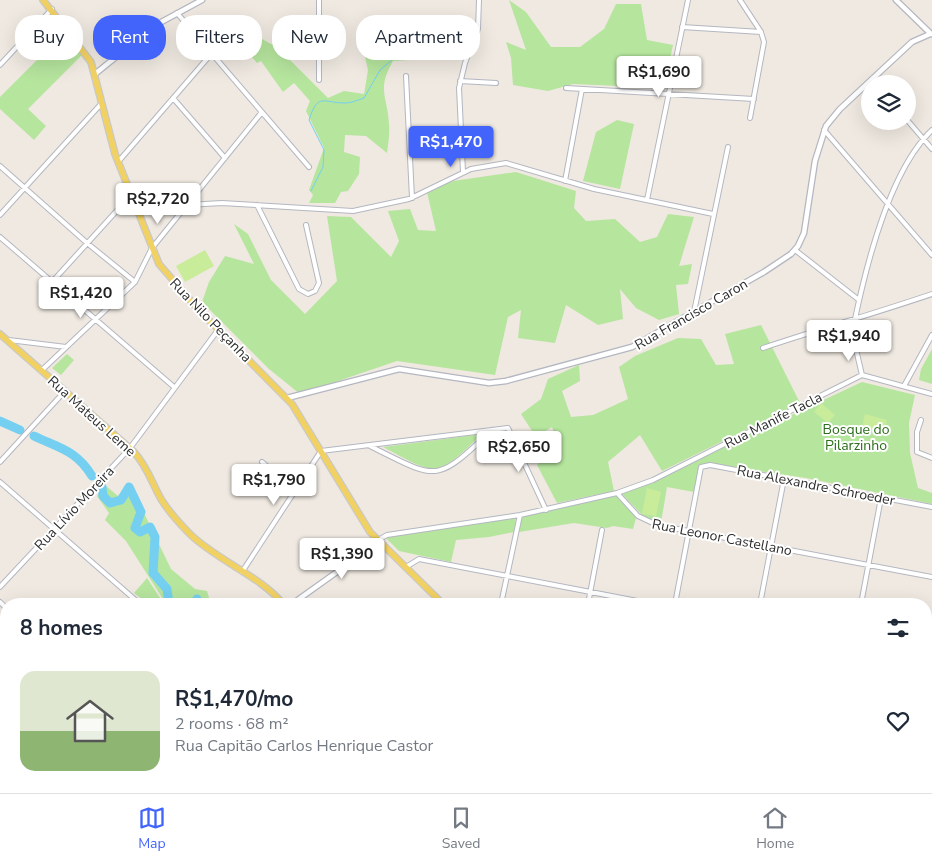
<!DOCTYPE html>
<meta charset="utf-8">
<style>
body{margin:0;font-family:"Nunito Sans",sans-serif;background:#f6f6f7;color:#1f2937;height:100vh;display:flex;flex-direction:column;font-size:19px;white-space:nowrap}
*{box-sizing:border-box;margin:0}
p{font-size:16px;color:#747a83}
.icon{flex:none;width:28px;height:28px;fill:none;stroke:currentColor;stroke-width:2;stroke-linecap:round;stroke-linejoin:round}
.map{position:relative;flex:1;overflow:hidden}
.details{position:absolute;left:0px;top:598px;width:932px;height:196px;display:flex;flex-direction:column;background:#fff;border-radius:20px 20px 0 0;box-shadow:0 5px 20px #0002}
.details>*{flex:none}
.banner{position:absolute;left:15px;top:15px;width:500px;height:45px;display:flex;gap:10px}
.tools{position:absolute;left:861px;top:75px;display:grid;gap:10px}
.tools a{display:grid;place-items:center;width:55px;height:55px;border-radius:50%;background:#fff;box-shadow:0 5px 20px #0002;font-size:25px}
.price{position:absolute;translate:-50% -42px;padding:0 11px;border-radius:5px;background:#fff;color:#222;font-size:16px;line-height:32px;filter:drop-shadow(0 1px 2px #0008)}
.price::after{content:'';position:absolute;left:50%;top:30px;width:15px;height:11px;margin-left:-8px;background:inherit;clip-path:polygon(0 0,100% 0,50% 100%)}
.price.active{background:#4264fb;color:#fff}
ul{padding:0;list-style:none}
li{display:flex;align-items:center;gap:15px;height:125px;padding:0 20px}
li+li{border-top:1px solid #e0e1e3}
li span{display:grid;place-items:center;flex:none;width:140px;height:100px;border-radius:15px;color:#555}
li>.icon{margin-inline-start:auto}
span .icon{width:60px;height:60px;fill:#fffc;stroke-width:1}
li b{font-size:21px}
h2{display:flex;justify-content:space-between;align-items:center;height:60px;padding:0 20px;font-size:21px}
.chip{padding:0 18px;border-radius:20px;background:#fff;box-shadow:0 5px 20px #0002;font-size:18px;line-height:45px}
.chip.active{background:#4264fb;color:#fff}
.tabs{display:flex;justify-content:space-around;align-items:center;height:70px;border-top:1px solid #e0e1e3;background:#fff;font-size:14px;color:#747a83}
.tabs a{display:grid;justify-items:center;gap:2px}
.tabs .active{color:#4264fb}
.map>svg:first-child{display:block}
.green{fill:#b6e59e}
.pitch{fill:#c9ec9a}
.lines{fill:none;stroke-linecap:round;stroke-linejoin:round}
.stream{stroke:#75cff0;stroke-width:1}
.river{stroke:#75cff0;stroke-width:9}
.minor-casing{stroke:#b4b7c1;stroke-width:6}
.tertiary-casing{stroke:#b4b7c1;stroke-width:7}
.secondary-casing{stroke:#b4b7c1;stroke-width:8}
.primary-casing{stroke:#c9c9c9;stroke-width:8}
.minor{stroke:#fff;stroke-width:4}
.tertiary{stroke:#fff;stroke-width:4.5}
.secondary{stroke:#fff;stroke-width:5}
.primary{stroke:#f2d163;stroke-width:5.5}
.labels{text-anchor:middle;stroke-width:4;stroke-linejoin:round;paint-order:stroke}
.street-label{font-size:14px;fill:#2e2e2e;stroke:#fff}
.park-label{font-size:14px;fill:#2c6e1b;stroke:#fff}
</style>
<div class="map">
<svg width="932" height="793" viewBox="0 0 932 793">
<rect width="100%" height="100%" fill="#efe9e1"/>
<path class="green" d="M509,0L526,12L551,47H580L604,29L616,4H641L647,40L673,45L664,88L573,84L548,91L513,85L511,58L506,42L526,50Z
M66,31L83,54L28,109L46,126L34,140L0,109V97Z
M423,34L428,40L410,60L393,61C376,90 388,97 389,125C390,134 388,144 387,153L366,136L345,135L344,152L360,157L359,174L348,191L341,192L335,203H309L313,195L309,190L324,148L306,111L310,101L294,83L283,92L261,61L257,63L242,46L255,35L271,44L285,48L284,54L328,98L344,91L364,94L368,70L362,44L381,42L385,55L397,43L412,46Z
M617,120L634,124L620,189L583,181L596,132Z
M516,172L576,191L574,208L586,221L615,219L640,242L657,237L668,214L694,217L679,266L692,264L688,284L676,285L679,314L659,320L636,308L620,289L623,319L598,325L566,305L555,343L518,338L521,310L508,317L495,375L397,361L300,394L269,369L202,302L209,282L225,256L254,264L234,224L248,234L271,280L305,314L337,281L327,216L351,217L391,257L399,241L388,211L410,209L418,230L436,231L427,192L453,181Z
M761,325L800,403L662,471L640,435L608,462L614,491L557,503L537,465L558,445L552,427L536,437L521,414L541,399L548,379L579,365L580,381L562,391L571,417L593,415L628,399L619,367L635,356L678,338L701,339L716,365L734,364L725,334Z
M932,349V384L919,380L921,369Z
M67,354L74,360L61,375L52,368Z
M862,382L915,395L909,423L910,453L918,488L932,493V504L806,478L710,464L700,465L694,492L667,487L661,523L644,517L622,494Z
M482,434C436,478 439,477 383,447Z
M130,484L171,569L195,589L207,591L211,604H166L126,541L105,520L109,513L97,496L106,486L118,496Z
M616,495L636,518L633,529L613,526L607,528L574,523L519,532L522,517Z
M516,518L514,532L489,537L456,540L451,562L399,551L385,537Z
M147,578L164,604H148L134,593Z"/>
<path class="pitch" d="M205,250L214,266L185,282L176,266Z
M821,403L835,415L828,423L814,412Z
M865,414L887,420L883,433L862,428Z
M647,488L661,492L656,516L642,514Z
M222,788H294L297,793H208Z"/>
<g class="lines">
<path class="stream" d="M311,191L323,167L324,150L309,120C318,92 323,103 345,103C351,103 358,100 364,98L380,70L393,59L408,57L414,54L428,38"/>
<path class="river" d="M0,421L20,430
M34,436C59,448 76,450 92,476
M102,487L103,496L110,503L121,500L129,487L141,512L135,528L140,532L150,527L155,537L153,573L167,589L169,604
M193,604L197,599L198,604
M281,788L284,793"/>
<defs>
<path id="minor" d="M319,0V80
M740,0L761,32L764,42L750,118
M177,13L309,167
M682,27L761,32
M0,65L52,9
M406,76L412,198
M873,78L877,84
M460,81L496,83
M566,88L754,99
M173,98L225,158
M908,121L932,149
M824,130L932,255
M118,162L212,53
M0,166L87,243L135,282
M463,172L459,88L465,63L478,29L479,0
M565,181L582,89
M647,200L688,0
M187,205L222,203L353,211L409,199L471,169L506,163L594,189L713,214
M257,205L299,289L308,294L315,291L319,283L306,225
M0,215L101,104
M0,237L174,387
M795,250L859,300
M43,292L131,195
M694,312L728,147
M855,319C867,262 890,170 932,130
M9,340L66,347
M855,345L862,375
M763,348C820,329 876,313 932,294
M41,371L135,282L152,248L262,112
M904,386L932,335
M921,420L917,432V452L932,458
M370,446C438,480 435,484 492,430
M0,462L65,391
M262,462L295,491
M0,482L140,604
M617,493L653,480L862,375L932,394
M378,540L387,535L520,515L617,493L638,516L657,525L932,577
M406,567L419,559L653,604
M242,572L321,451L508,428L546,510
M0,587L130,448L218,330
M0,602L6,608
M501,604L520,515
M588,604L602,530
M675,604L701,467L710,465L932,507
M760,604L784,479
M861,604L881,498
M926,638L932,637
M926,721L932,720
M0,784L9,793
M764,788L795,793
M639,793L640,788
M724,793L725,788
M827,793V788"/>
<path id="tertiary" d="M896,0L931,34
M95,74L154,26L202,0
M287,398L399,369L489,383L506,381L632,347L764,272L791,254L798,246L804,233L815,161L826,126L840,109L912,42L930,34
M292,604L369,549L378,540"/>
<path id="secondary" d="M926,775H932
M866,793L878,788"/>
<path id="primary" d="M43,0L91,62L115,154L159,264L198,309L292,404L370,532L443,604
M0,334L134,452C147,466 152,483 161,499C169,512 180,524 191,535C217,560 263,578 283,604
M302,788L305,793
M596,788L600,793"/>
</defs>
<use href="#minor" class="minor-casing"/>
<use href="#tertiary" class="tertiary-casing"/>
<use href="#secondary" class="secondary-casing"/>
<use href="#primary" class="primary-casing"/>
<use href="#minor" class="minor"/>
<use href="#tertiary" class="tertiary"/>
<use href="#secondary" class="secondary"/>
<use href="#primary" class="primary"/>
</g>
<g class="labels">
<g class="street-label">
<text transform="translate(691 314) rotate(-30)" y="5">Rua Francisco Caron</text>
<text transform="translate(211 320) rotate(46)" y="5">Rua Nilo Peçanha</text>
<text transform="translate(92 416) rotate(42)" y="5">Rua Mateus Leme</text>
<text transform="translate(773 420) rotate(-27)" y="5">Rua Manife Tacla</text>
<text transform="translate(816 485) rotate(11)" y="5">Rua Alexandre Schroeder</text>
<text transform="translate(74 508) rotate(-47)" y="5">Rua Lívio Moreira</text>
<text transform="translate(722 537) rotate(11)" y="5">Rua Leonor Castellano</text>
</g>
<g class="park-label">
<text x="856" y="434">Bosque do<tspan x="856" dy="16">Pilarzinho</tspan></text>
</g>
</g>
</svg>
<div class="tools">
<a><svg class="icon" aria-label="layers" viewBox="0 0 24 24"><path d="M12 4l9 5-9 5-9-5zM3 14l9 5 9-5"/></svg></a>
</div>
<b class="price" style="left:659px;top:98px">R$1,690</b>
<b class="price active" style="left:451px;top:168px">R$1,470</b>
<b class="price" style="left:158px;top:225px">R$2,720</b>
<b class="price" style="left:81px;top:319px">R$1,420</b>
<b class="price" style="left:849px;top:362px">R$1,940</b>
<b class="price" style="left:519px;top:473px">R$2,650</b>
<b class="price" style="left:274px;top:506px">R$1,790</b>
<b class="price" style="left:342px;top:580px">R$1,390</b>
<div class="banner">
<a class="chip">Buy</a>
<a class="chip active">Rent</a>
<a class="chip">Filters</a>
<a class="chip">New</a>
<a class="chip">Apartment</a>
</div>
<section class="details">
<h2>8 homes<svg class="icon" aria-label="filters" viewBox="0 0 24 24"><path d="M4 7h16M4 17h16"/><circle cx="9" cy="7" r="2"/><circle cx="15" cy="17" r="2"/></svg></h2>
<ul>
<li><span style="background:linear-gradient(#dfe7d0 60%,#8fb573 0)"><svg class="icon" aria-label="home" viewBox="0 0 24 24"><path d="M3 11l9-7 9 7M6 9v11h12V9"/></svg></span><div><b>R$1,470/mo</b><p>2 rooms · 68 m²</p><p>Rua Capitão Carlos Henrique Castor</p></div><svg class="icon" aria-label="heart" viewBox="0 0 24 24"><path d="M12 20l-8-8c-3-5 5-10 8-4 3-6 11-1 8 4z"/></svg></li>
</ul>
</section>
</div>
<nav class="tabs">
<a class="active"><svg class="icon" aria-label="map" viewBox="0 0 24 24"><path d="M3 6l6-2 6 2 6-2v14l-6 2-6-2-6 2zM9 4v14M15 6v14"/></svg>Map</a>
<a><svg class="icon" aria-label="saved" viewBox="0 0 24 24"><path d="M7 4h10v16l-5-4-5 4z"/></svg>Saved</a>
<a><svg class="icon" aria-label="home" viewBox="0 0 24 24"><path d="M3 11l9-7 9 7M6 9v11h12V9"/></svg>Home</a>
</nav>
